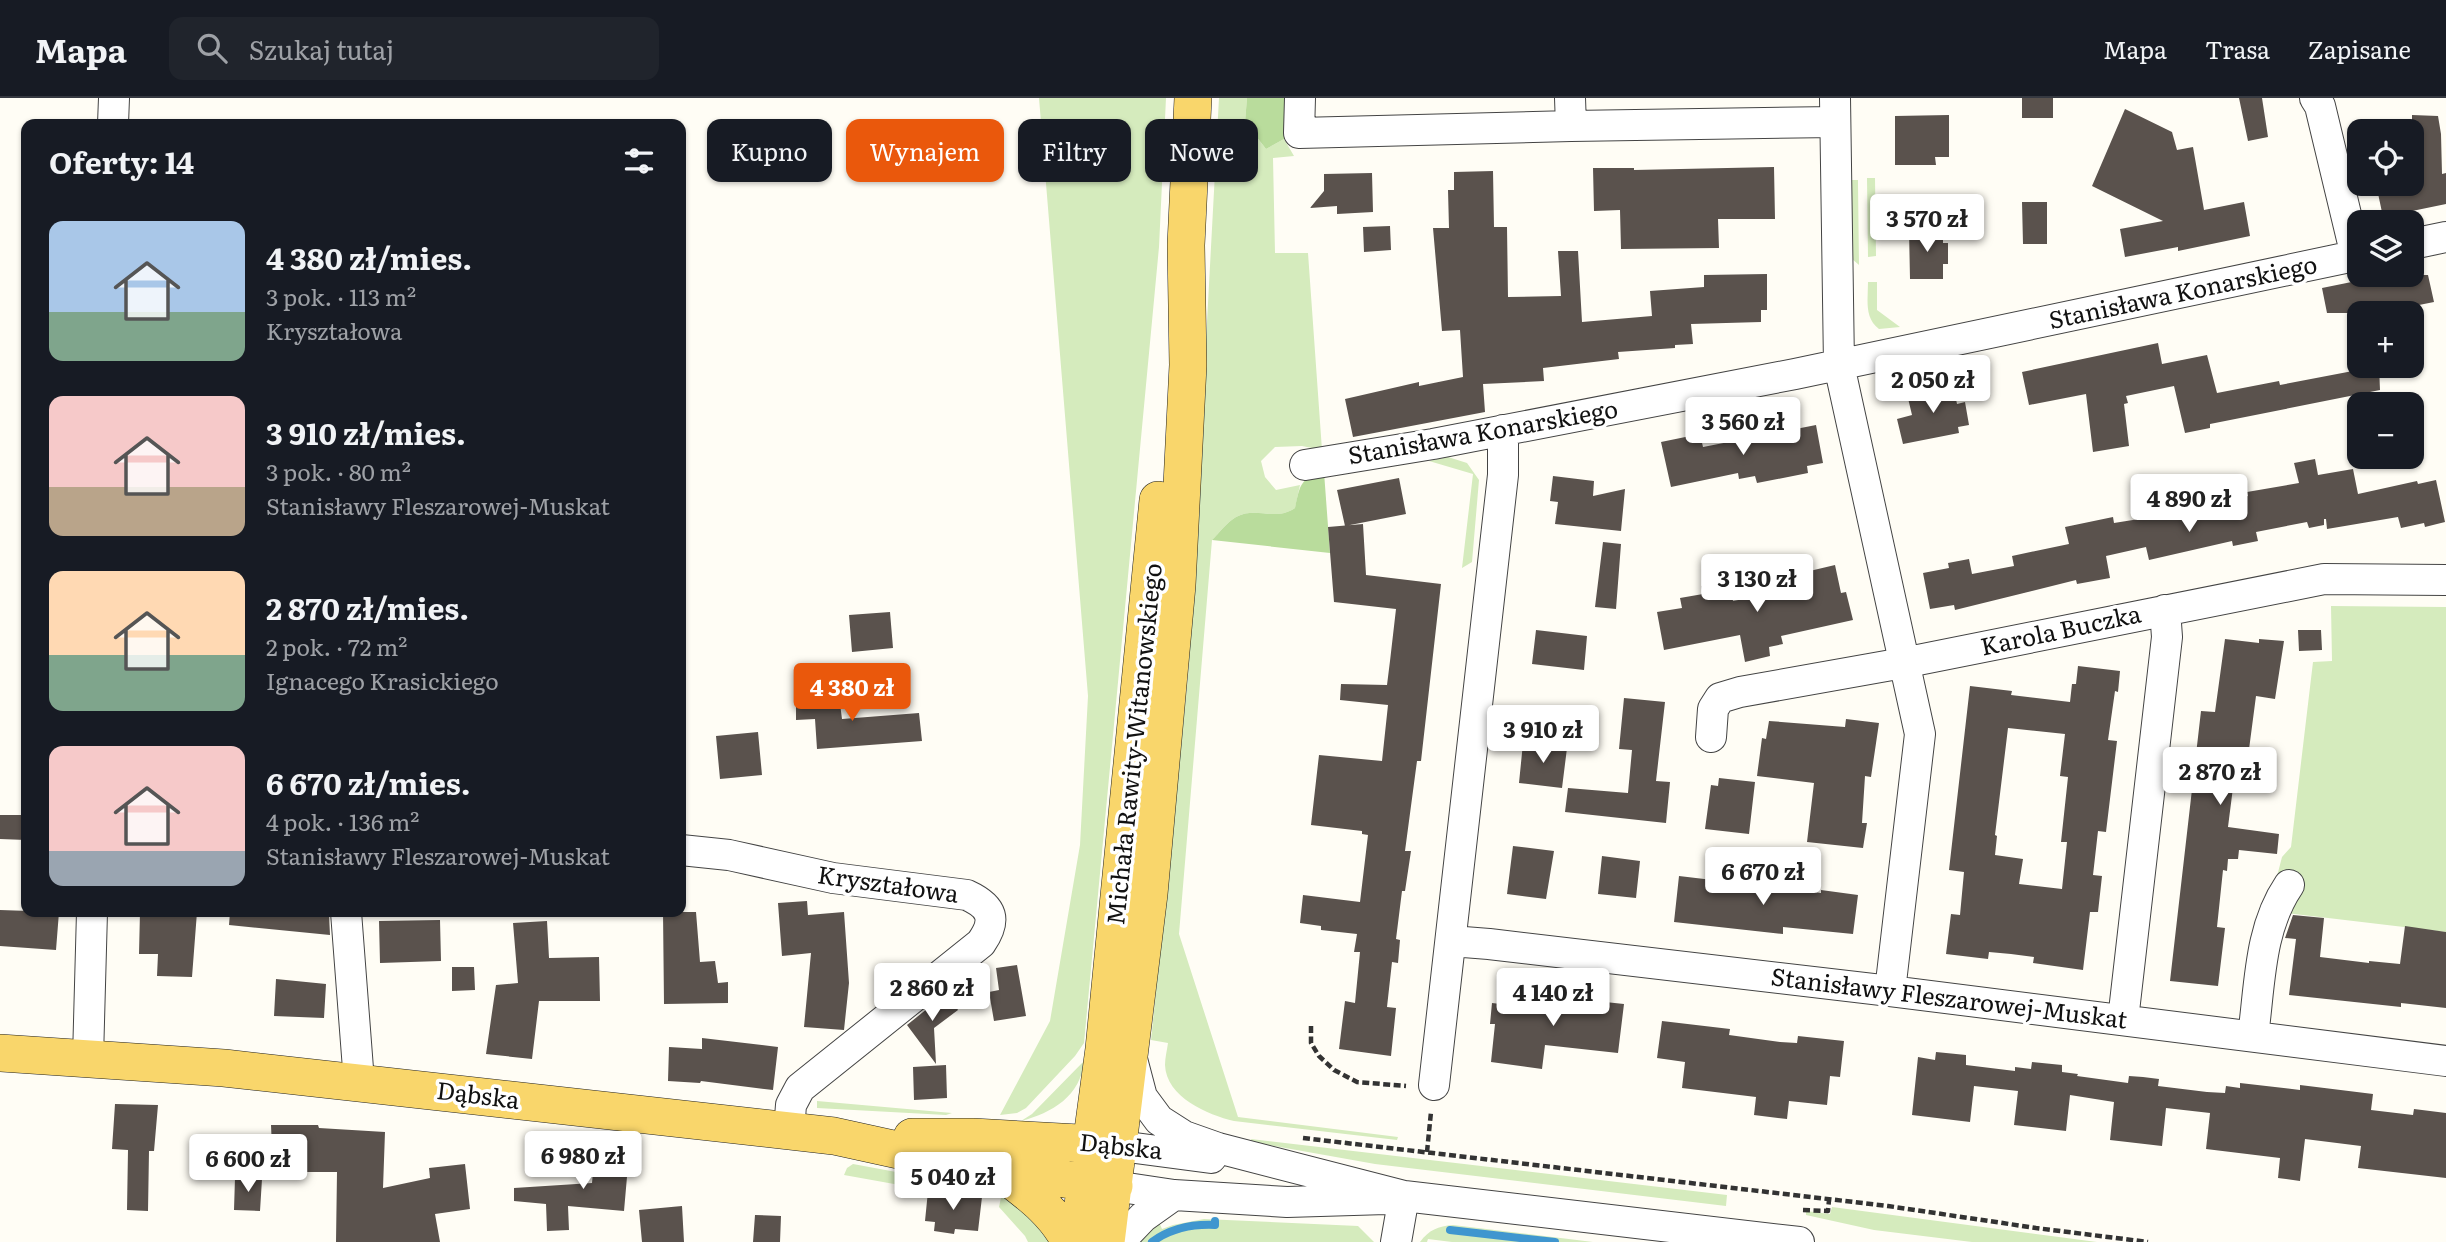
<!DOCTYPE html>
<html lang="pl">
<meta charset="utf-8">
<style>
body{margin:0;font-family:Literata,serif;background:#20242c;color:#f1f3f6;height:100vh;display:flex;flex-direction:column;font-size:26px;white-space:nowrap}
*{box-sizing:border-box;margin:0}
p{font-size:23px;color:#9ea1a6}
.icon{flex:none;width:38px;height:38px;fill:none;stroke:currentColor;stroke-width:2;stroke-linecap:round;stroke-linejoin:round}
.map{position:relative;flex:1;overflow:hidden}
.sheet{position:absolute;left:21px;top:21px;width:665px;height:798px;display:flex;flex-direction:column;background:#171b24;border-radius:14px;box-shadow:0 2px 5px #0004}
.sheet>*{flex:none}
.top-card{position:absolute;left:707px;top:21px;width:665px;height:63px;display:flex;gap:14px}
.buttons{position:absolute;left:2347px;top:21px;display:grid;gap:14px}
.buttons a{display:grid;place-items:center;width:77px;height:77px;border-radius:14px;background:#171b24;box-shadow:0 2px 5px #0004;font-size:35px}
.price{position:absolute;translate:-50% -60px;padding:0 16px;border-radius:7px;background:#fff;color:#222;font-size:23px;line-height:46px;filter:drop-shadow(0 2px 4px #0008)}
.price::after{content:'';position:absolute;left:50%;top:42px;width:21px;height:16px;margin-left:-10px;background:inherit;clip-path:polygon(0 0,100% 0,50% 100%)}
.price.current{background:#ea580c;color:#fff}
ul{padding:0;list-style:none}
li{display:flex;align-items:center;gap:21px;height:175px;padding:0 28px}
li span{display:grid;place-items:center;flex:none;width:196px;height:140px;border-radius:14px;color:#555}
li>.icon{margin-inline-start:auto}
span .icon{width:84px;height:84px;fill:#fffc;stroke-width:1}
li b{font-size:30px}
h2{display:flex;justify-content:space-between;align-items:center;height:84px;padding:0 28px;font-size:30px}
.tag{padding:0 24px;border-radius:14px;background:#171b24;box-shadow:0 2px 5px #0004;font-size:24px;line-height:63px}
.tag.current{background:#ea580c;color:#fff}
header{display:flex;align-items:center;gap:42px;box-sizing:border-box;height:98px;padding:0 35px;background:#171b24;border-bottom:2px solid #363941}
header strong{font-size:33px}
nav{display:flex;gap:38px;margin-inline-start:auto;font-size:24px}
.search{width:490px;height:63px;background:#20242c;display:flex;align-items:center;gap:18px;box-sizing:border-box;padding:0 24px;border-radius:14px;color:#9ea1a6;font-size:26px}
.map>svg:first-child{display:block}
.green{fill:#d5ebbd}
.forest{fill:#b9dc9c}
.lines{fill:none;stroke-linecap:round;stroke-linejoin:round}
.stream{stroke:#3f96cf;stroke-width:8}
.building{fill:#5a524d;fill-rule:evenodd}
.minor-casing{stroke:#444;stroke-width:32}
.major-casing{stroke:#222;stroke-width:38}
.path{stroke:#333;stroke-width:4.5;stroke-dasharray:7 3.5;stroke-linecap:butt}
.minor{stroke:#fff;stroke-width:30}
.major{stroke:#f9d66b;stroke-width:37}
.labels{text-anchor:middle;stroke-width:7;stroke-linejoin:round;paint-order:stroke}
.street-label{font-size:24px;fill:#111;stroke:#fff}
</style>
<header>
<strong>Mapa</strong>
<div class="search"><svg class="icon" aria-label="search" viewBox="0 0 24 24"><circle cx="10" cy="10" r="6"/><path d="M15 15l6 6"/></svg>Szukaj tutaj</div>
<nav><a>Mapa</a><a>Trasa</a><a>Zapisane</a></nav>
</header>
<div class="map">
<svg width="2446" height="1144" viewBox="0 0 2446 1144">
<rect width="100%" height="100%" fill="#fffdf5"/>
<path class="green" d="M1039,0H1166L1159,149L1084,945L1075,958L1026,1010L1017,1015L1000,1017L1050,923L1080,747L1088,598Z
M1219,0H1247L1245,24L1266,51L1284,41L1294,58L1273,60L1275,155H1308L1322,352L1302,348L1275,349L1261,363L1265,379L1276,392L1300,387L1295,410C1274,424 1257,408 1236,419C1227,424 1219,435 1212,442L1179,836L1238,1019L1398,1039L1397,1042L1234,1023C1208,1017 1166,999 1165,967C1165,960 1167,952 1168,945L1151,942L1188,578Z
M1867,80H1875L1876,158L1868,159Z
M1850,82H1858V86L1859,167L1851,160Z
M1868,184H1877V212L1900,229L1879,231C1864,220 1868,201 1868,184Z
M1448,359L1467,365L1479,382L1472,464L1462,470L1473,376L1429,363Z
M2331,508L2446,509V834L2268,813L2282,759L2291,749L2313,564L2332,563Z
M1084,963C1081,998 1052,1015 1021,1023L1032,1016Z
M817,1003L952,1015L946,1017L817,1010Z
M1251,1041L1727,1097L1726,1108L1375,1066L1252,1044Z
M853,1066L923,1079L922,1091L844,1077L847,1070Z
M1003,1090L1053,1144H1028L1025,1138L999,1109Z
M1832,1109L2097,1144H1972L1874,1132L1806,1117V1113L1830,1116Z
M1204,1121L1358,1128L1374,1144H1133L1159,1124L1162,1131L1173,1127Z
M1453,1127L1593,1144H1452L1428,1141L1427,1144H1420C1429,1132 1438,1128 1453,1127Z"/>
<path class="forest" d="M1247,0H1284V41L1266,51L1245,24Z
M1324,374L1330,455L1212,442C1219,435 1227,424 1236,419C1257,408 1274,424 1295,410C1300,387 1300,380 1324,374Z"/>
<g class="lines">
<path class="stream" d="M1450,1132L1555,1144
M1152,1144C1171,1130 1192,1126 1215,1127V1123"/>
</g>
<path class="building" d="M2022,0H2053V20H2022Z
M2239,0H2262L2268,39L2248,43Z
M2125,11L2172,34L2177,52L2193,49L2204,112L2244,104L2250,138L2178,153V149L2125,159L2120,131L2163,123L2092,88Z
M1949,17V59H1935L1936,67H1895V18Z
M2412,17L2438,18L2441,36L2442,76L2446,75V106L2383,119L2376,86H2412Z
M1774,69L1775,121H1718L1719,150L1621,151L1620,112L1594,113L1593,70H1634V72Z
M1493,73L1494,129H1507L1508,199L1561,198L1558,153H1578L1582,224L1652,218L1650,193L1704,189V177L1767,176V212H1761V224L1691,226L1693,246L1675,247V250L1618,254L1619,261L1543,270L1544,283L1483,286L1485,314L1353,339L1345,301L1419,284V288L1463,279L1460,232L1442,233L1433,130H1449L1448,92H1454V74Z
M1372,75L1373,114L1337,116V108L1310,110L1324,93V76Z
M2022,104H2047V146H2023Z
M1390,128L1391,152L1364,154L1363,129Z
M1909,131H1943V145H1948V166H1943V181H1910Z
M2386,177H2428L2434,204L2379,215H2327L2322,190Z
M2158,245L2162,266L2207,257L2217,295L2279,283L2280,287L2379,268L2380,292L2210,326V330L2185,335L2174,288L2126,298L2128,305L2124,306L2129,348L2093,354L2086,296L2029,307L2022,274Z
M1953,287L1957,306L1965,304L1969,327L1958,329L1959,335L1903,346L1897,321L1912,317L1907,296Z
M1816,327L1823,365L1807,368L1808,375L1757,385L1755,378L1739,381L1738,375L1671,389L1661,344L1700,336L1703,349Z
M2315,361L2318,377L2353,371L2358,396L2417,383L2418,386L2436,382L2445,424L2425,429L2424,425L2401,430L2398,419L2327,431L2326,421H2324V427L2309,430L2307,424L2256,434L2258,443L2233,448L2232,443L2149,462L2146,449L2106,458L2110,480L2077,486L2076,482L1955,512L1954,507L1930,511L1923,475L1949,470L1948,465L1969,461L1972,476L2014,468L2012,458L2069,446L2065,429L2113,419L2114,425L2208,410V407L2248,398L2247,394L2299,385L2294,365Z
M1553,378L1594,383L1593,398L1625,391L1621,433L1555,426L1558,404L1550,403Z
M1399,380L1406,416L1345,428L1337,392Z
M1363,426L1366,477L1441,486L1421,663H1417L1405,753H1411L1405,793H1402L1396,841L1400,842L1398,865L1392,864L1387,909L1396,910L1391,958L1339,951L1345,903L1355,905L1360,854H1354L1357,836L1321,832V828L1300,825L1303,797L1360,804L1368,737L1362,736V733L1311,727L1319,657L1382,663L1388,607L1340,602L1341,586L1387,587L1390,563L1396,511L1334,504L1328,429Z
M1603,444L1621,446L1616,511L1595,509Z
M1835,467L1841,495L1846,494L1853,522L1781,538L1783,546L1769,549L1770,558L1745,564L1740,537L1664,552L1657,514L1682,510L1680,500L1703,496L1701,488L1729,482L1733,503L1800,490L1797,476Z
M890,514L893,550L852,554L849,517Z
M1536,532L1587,538L1584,572L1532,566Z
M2298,532H2321L2322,552L2299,553Z
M2225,541L2259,545V541L2284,543L2275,601L2256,598L2248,659L2237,658L2228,729L2279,736L2277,756L2239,752L2238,761H2228L2227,773L2223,772L2217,829L2225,830L2218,888L2170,883L2201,613L2215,614Z
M2078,568L2120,573L2118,594L2115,593L2108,642L2117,643L2106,734L2098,733L2093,777L2102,778L2098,814H2090L2083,872L2033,865L2034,859L2011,856L1989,854L1988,861L1946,856L1951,816L1960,817L1964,774L1949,772L1970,588L2012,593L2011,597L2070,604L2072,586H2076ZM2008,630L2065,636L2060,678L2068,679L2061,744H2067L2062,791L2019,786L2023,761L1995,757L1997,738L1995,737Z
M838,590L842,621L919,615L922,643L817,651L815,621L796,622V591Z
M1624,600L1665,604L1656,683L1670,684L1666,725L1565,714L1568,690L1628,695L1632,652L1619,651Z
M1846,621L1879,625L1871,679L1865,678L1862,725H1867L1863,750L1807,744L1814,685L1757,678L1762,640L1766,641L1769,623L1845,629Z
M758,634L762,677L720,681L716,638Z
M1523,645L1567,650L1562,690L1519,685Z
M1719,680L1755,684L1749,736L1705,731L1711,687L1718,688Z
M0,717H26V742L0,741Z
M1513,748L1554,753L1546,801L1507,796Z
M1602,758L1640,763L1636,800L1598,796Z
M1679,778L1821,795V792L1858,797L1853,836L1783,829V836L1674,824Z
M807,803L808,817L844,814L849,885L844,932L804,929L811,855L782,858L778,805Z
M0,812L59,814L56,852L0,848Z
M140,814H197L192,879L157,878L158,856H139Z
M230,814L329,816L330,837L229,827Z
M663,814H696L700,864L715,863L718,885L728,884V905L664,906Z
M2293,817L2324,820L2320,859L2369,865V863L2400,866L2405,828L2446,834V910L2401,905V909L2289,897L2296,841L2285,840Z
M440,822L441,863L380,865L379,823Z
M547,823L549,860L599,859L600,903H539L532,961L486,956L496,887L518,885L513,825Z
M1017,867L1026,918L994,923L989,894L999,892L996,870Z
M452,869H474L475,892L452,893Z
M276,881L326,886L324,920L274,918Z
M948,894L958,912L934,930L936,966L907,927Z
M1539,897L1624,906L1618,955L1545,947L1542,971L1491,964L1495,926H1490L1492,905L1509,907V902L1538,905Z
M1662,923L1730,931L1729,937L1780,944L1797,945L1798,938L1844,943L1840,979L1830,978L1827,1007L1789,1003L1787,1021L1754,1017L1756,999L1682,990L1685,964L1657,960Z
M702,940L778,949L773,992L701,983L700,985L668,983L669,949L702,951Z
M1936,954L1966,957V967L2015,973V969L2031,971L2032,964L2062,967V974L2078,976L2077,978L2128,985L2129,978L2143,979L2159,981L2158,988L2207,994L2225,995L2226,988L2240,990V985L2300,992V987L2373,996L2371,1012L2413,1017L2414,1011L2446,1015V1080L2358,1070L2361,1048L2305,1041L2300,1083L2278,1080L2280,1060L2206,1051L2210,1015L2166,1010L2162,1048L2110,1042L2114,1004L2070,997L2066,1033L2014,1027L2018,993L1974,988L1970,1024L1912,1017L1918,959L1935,962Z
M946,967L947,1000L914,1002L913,969Z
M115,1006L158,1007L154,1053H149L148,1113L127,1112L128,1052L112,1051Z
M271,1027H318L319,1030L385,1034L383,1090L430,1080L429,1070L465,1066L470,1111L435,1116L440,1144H336L337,1074H273Z
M595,1053L629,1056L624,1113L568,1108L569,1132L547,1133L546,1106L514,1103V1090L592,1085Z
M235,1080L262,1081L260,1113L234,1112Z
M928,1093L982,1099L978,1133L955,1131L954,1136L934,1133L935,1124L925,1123Z
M682,1108L684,1144H642L639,1112Z
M755,1117L781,1118L780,1144H753Z"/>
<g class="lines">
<defs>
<path id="minor" d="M1300,0L1299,35L1571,28
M1570,0L1571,28L1835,24
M1835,0L1839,267L1920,636L1890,893
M2315,0L2320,8L2356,158
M113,26L114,0
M2412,146L2446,139
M1305,367L1433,346L1795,276L2359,157
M1711,639L1713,611L1720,600L1740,594L1903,565L2324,481L2446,482
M681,752L729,757L833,780L967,797C993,809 997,822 981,845L800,990L791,1007L789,1033
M346,814L359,984
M1451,843L1489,846L1890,893L2446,963
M2123,922L2167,539L2165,512
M2253,938C2260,887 2259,831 2289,787
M88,960L92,814
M1132,961L1142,999L1159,1022L1184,1038L1218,1050L1404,1098L1799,1144
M1434,987L1503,377V332
M1120,1048L1211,1060
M1114,1088L1174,1097L1287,1104L1386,1101
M1119,1144L1143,1119L1174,1097
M1396,1144L1404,1098"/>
<path id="major" d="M0,955L224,970L834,1038L971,1068L1114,1088
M912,1039H973L1116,1047
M1000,1073C1027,1094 1054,1112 1070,1144
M1078,1144L1104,951L1158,402
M1106,1144L1149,796L1177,487L1188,267L1186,147L1193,0"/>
</defs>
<use href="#minor" class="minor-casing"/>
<use href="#major" class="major-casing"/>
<path class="path" d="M1311,928V945L1319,958L1334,972L1357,984L1406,988
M1303,1040L1888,1108L2036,1130L2148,1144
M1427,1054L1431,1014
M1803,1112L1828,1113L1829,1102"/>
<use href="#minor" class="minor"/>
<use href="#major" class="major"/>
</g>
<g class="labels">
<g class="street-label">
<text transform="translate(2183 195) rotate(-12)" y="8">Stanisława Konarskiego</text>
<text transform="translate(1483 335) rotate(-10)" y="8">Stanisława Konarskiego</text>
<text transform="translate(2061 533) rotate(-12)" y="8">Karola Buczka</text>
<text transform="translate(1135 646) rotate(-84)" y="8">Michała Rawity-Witanowskiego</text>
<text transform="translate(888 787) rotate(8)" y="8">Kryształowa</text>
<text transform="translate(1949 901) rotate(7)" y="8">Stanisławy Fleszarowej-Muskat</text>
<text transform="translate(478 998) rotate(7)" y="8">Dąbska</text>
<text transform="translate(1121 1049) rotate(6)" y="8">Dąbska</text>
</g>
</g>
</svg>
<div class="buttons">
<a><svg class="icon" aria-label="locate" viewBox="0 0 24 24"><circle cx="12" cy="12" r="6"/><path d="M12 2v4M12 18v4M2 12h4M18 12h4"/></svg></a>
<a><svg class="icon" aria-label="layers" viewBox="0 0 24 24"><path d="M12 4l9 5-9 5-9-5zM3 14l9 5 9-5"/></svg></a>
<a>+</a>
<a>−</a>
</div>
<b class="price" style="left:1927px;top:156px">3 570 zł</b>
<b class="price" style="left:1933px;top:317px">2 050 zł</b>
<b class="price" style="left:1743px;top:359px">3 560 zł</b>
<b class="price" style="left:2189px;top:436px">4 890 zł</b>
<b class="price" style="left:1757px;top:516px">3 130 zł</b>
<b class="price current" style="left:852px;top:625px">4 380 zł</b>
<b class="price" style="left:1543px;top:667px">3 910 zł</b>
<b class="price" style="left:2220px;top:709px">2 870 zł</b>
<b class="price" style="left:1763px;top:809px">6 670 zł</b>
<b class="price" style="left:932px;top:925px">2 860 zł</b>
<b class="price" style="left:1553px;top:930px">4 140 zł</b>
<b class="price" style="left:583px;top:1093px">6 980 zł</b>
<b class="price" style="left:248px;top:1096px">6 600 zł</b>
<b class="price" style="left:953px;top:1114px">5 040 zł</b>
<div class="top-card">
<a class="tag">Kupno</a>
<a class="tag current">Wynajem</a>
<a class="tag">Filtry</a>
<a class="tag">Nowe</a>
</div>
<section class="sheet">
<h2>Oferty: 14<svg class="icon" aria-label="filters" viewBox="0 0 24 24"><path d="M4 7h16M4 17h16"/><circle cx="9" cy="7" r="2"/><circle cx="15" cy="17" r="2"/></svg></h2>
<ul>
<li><span style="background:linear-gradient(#a9c7e8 65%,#7fa58c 0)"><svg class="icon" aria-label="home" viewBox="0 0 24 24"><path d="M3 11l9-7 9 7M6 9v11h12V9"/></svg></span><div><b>4 380 zł/mies.</b><p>3 pok. · 113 m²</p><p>Kryształowa</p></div></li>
<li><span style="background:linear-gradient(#f6c9c9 65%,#b9a48a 0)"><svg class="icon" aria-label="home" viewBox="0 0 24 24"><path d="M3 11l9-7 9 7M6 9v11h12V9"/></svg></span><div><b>3 910 zł/mies.</b><p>3 pok. · 80 m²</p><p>Stanisławy Fleszarowej-Muskat</p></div></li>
<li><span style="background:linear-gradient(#ffd9b3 60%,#7fa58c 0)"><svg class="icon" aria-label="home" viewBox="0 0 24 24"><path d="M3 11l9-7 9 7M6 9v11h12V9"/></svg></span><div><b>2 870 zł/mies.</b><p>2 pok. · 72 m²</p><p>Ignacego Krasickiego</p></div></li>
<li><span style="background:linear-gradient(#f6c9c9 75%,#9aa5b1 0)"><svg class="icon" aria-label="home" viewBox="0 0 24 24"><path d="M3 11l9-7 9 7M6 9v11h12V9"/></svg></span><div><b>6 670 zł/mies.</b><p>4 pok. · 136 m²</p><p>Stanisławy Fleszarowej-Muskat</p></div></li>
</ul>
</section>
</div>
